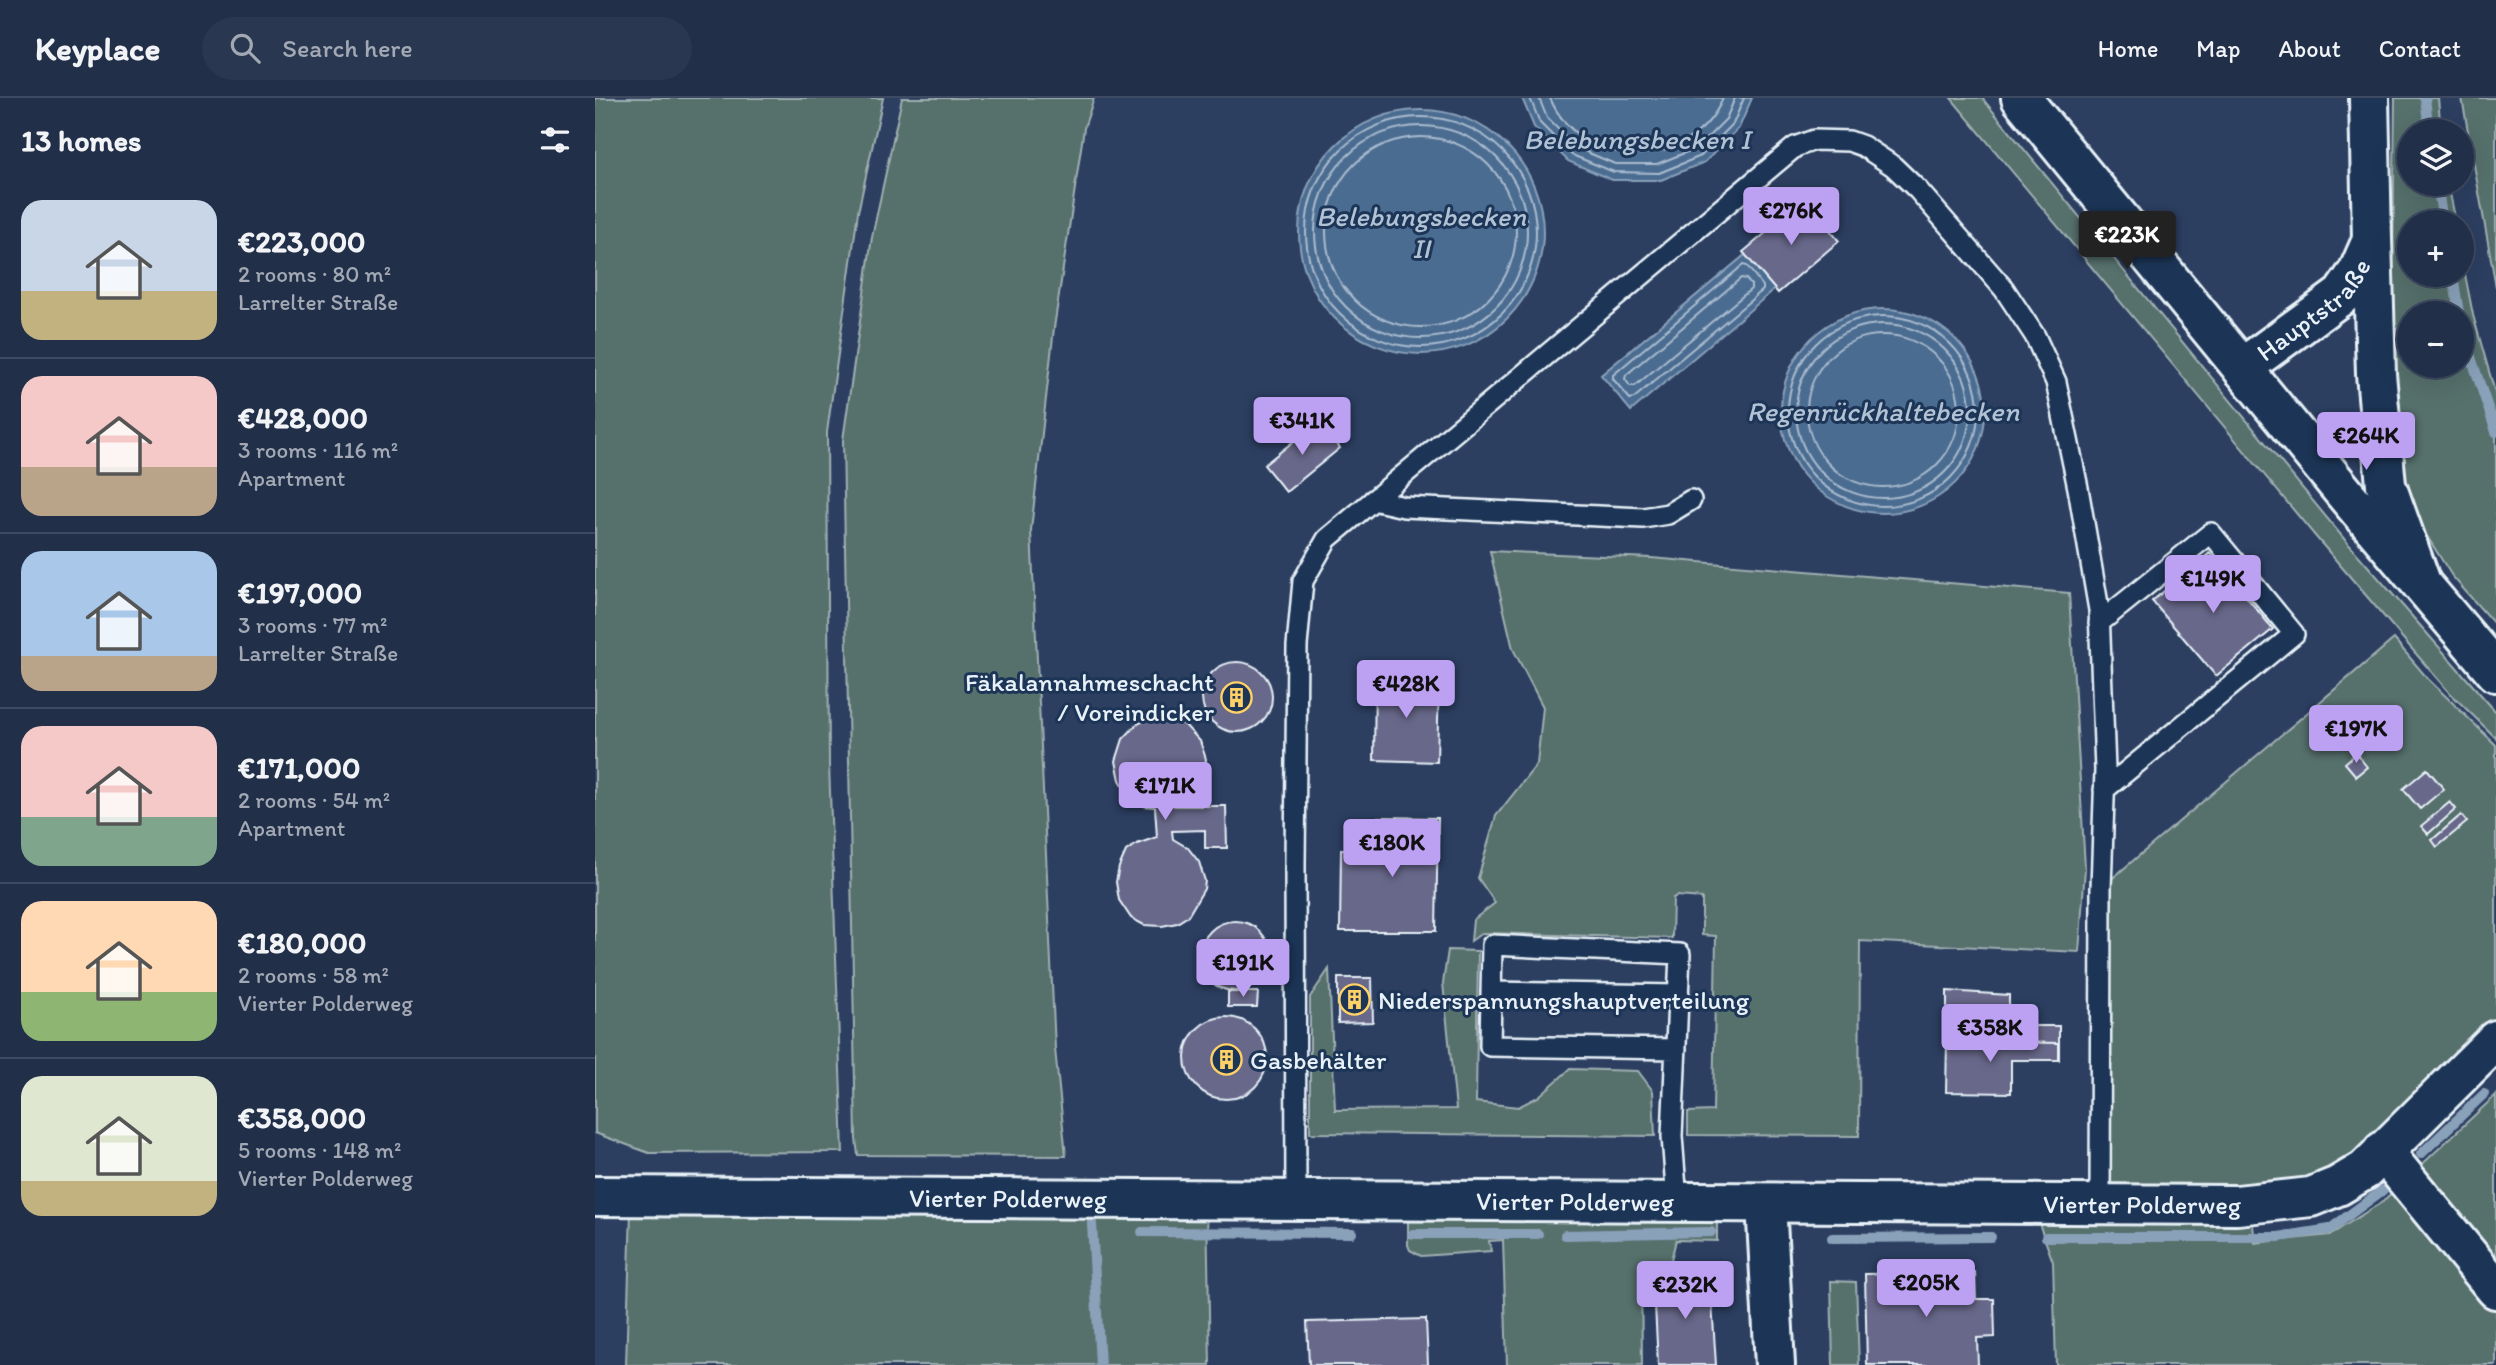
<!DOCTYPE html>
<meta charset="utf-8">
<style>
body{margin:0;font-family:Itim,sans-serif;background:#293750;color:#f1f3f6;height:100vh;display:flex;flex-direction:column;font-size:26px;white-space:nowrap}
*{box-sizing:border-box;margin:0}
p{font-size:23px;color:#a2a9b4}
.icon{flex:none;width:38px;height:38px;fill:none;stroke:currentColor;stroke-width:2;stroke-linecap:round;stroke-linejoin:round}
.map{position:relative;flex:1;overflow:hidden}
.sheet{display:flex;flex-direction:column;background:#212f49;width:595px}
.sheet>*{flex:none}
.controls{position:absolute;left:1802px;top:21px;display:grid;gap:14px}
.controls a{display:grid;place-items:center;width:77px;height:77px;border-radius:50%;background:#212f49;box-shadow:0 7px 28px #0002,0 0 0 2px #3e4a61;font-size:35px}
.price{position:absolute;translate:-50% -60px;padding:0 16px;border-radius:7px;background:#bca0f2;color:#111;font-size:23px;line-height:46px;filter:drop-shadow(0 2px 4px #0008)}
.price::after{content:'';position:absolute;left:50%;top:42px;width:21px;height:16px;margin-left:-10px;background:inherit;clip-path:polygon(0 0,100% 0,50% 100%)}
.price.active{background:#222;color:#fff}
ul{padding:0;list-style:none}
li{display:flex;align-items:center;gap:21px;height:175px;padding:0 21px}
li+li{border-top:2px solid #3e4a61}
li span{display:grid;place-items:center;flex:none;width:196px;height:140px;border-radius:21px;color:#555}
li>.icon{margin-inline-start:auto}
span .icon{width:84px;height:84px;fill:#fffc;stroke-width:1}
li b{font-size:30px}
h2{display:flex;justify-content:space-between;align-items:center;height:84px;padding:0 21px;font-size:30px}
header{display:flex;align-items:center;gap:42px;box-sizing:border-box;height:98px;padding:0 35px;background:#212f49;border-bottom:2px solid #3e4a61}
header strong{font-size:33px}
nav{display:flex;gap:38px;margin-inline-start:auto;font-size:24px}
.search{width:490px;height:63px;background:#293750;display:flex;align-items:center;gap:18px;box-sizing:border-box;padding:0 24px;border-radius:38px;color:#a2a9b4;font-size:26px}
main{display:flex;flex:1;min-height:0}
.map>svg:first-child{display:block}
.green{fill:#57706c;stroke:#a0b0b2;stroke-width:2;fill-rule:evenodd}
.water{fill:#4c6c91;stroke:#8aa1ba;stroke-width:2}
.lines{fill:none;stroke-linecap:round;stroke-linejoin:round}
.shore{stroke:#aabccf;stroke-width:2}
.stream{stroke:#8aa1ba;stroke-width:10}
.building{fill:#68678a;stroke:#e8f1f8;stroke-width:2}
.service-casing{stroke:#e8f1f8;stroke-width:24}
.minor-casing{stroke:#e8f1f8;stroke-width:44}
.tertiary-casing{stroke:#e8f1f8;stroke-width:44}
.secondary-casing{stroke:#e8f1f8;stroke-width:44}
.service{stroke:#1d3557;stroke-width:19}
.minor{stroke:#1d3557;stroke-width:38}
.tertiary{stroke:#1d3557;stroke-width:38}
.secondary{stroke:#1d3557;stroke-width:38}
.labels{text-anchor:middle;stroke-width:6;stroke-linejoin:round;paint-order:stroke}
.street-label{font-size:26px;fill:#e8f1f8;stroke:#1d3557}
.poi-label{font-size:26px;fill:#e8f1f8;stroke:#1d3557;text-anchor:start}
.water-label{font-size:28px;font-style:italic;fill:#b1c2d4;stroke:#1d3557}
</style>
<header>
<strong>Keyplace</strong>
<div class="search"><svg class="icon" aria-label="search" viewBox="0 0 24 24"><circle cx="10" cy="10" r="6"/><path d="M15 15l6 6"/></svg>Search here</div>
<nav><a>Home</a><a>Map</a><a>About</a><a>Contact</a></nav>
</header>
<main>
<section class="sheet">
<h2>13 homes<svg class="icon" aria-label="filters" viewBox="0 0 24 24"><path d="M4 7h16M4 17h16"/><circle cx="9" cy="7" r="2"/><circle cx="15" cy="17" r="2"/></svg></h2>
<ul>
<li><span style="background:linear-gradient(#c9d6e8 65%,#c2b280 0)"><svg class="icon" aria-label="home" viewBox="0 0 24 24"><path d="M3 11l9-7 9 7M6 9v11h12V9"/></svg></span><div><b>€223,000</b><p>2 rooms · 80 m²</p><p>Larrelter Straße</p></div></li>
<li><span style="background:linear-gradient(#f6c9c9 65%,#b9a48a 0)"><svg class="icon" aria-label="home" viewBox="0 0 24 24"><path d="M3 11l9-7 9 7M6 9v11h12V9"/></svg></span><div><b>€428,000</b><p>3 rooms · 116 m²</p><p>Apartment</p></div></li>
<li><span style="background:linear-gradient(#a9c7e8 75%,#b9a48a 0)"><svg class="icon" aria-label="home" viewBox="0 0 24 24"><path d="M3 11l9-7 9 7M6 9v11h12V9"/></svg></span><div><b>€197,000</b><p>3 rooms · 77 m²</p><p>Larrelter Straße</p></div></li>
<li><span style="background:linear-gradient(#f6c9c9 65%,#7fa58c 0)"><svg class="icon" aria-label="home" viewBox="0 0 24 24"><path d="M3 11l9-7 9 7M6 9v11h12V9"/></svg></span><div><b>€171,000</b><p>2 rooms · 54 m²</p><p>Apartment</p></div></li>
<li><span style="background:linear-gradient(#ffd9b3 65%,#8fb573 0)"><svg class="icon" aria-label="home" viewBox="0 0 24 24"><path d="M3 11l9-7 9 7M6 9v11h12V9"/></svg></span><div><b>€180,000</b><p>2 rooms · 58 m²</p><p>Vierter Polderweg</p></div></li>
<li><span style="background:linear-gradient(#dfe7d0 75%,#c2b280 0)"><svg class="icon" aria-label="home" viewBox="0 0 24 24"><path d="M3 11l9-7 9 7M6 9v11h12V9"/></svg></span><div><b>€358,000</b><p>5 rooms · 148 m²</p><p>Vierter Polderweg</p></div></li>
</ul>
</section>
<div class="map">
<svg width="1901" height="1267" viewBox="0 0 1901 1267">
<rect width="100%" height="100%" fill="#2c3f61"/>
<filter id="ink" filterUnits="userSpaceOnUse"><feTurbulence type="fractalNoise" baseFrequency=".0143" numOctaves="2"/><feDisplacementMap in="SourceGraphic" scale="14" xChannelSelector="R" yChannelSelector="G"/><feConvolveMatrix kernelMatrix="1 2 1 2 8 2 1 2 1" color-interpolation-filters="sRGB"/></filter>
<g filter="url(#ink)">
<path class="green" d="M0,0H288L263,114L232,334L234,666L248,1054L54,1055L0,1035Z
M307,0H499L489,30L459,230L436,432L460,951L471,1058L263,1057L261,1041L248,342L277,139Z
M1356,0H1387L1750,442L1901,614V640L1852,592L1721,439Z
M1800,0H1843L1846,33H1815V86H1853L1861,124H1815V177H1867V161L1878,217L1901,298V528L1857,478L1820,419L1801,347L1797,258ZM1815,215H1867V268H1815Z
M1867,0H1901V189Z
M895,453L1056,460L1474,495L1490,770L1484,854L1265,843L1264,1038L1093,1037V1014L1118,1013L1121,838L1107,837V800L1082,798L1078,800L1077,840L887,835L876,843L878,822L900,805L883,780L901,718L942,666L948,609L918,551Z
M1799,541L1833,581L1901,647V942L1743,1088L1505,1106L1506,790Z
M853,852L883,853L881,1004L923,1009L943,999L975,971L1043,973L1058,993L1060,1038L715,1035V899L734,871L740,1012L861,1011L848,885Z
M1901,997V1267H1461L1458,1164L1442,1120L1657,1118L1660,1145L1735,1137L1787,1104Z
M612,1110L615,1267H31L36,1113Z
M813,1113L1122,1117V1143L1081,1142L1075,1166L1046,1168L1047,1267H912L908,1142L894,1143L896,1153L826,1158L815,1152L813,1147Z
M1236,1183L1261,1184L1264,1267H1238Z"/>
<path class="water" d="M927,0H1157L1144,30L1110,64L1066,82H1017L973,63L939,29Z
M704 134a122 122 0 1 1 244 0a122 122 0 1 1-244 0Z
M1151,156L1180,191L1036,313L1006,277Z
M1186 313a102 102 0 1 1 204 0a102 102 0 1 1-204 0Z"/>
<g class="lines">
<path class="shore" d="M935,0L945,25L977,57L1019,74L1064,75L1106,58L1138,26L1149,0
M944,0L952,20L982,50L1020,66H1062L1102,50L1131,21L1140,0
M955,0C986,74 1097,74 1128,0
M711 134a115 115 0 1 1 230 0a115 115 0 1 1-230 0Z
M720 134a106 106 0 1 1 212 0a106 106 0 1 1-212 0Z
M731 134a95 95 0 1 1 190 0a95 95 0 1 1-190 0Z
M1148,167L1152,168L1168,188V192L1039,300L1035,301L1018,281V277Z
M1146,180L1151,181L1156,187V191L1040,288H1035L1030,281L1031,277Z
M1193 313a95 95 0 1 1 190 0a95 95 0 1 1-190 0Z
M1201 313a87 87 0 1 1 174 0a87 87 0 1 1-174 0Z
M1212 313a76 76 0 1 1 152 0a76 76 0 1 1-152 0Z"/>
<path class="stream" d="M1830,0L1834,33
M1842,86L1848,124
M1858,177L1864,215
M1867,232L1901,334
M1826,1056L1889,996
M496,1108L505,1267
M547,1134L757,1135
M818,1136H943
M970,1137L1116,1134
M1451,1139H1683L1735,1131L1788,1092
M1237,1140L1396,1139"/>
</g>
<path class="building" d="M1210,102L1244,143L1183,195L1148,154Z
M724,323L745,350L691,394L669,367Z
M1615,455L1678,531L1621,578L1557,503Z
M607 599a35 35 0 1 1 70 0a35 35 0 1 1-70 0Z
M780,580L844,581L842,664L779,662Z
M559,619L575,620L589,626L605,643L611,661L609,674L602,691L589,702L578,708H631L632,750H610V732L577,733L578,741L593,750L604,764L610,783L609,791L593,818L582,825L567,828L549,827L536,820L524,802L521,784L524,769L531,753L542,746L562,739L560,709L549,708L533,696L525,682L521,663L528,641L542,626Z
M1761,655L1772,669L1761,678L1750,665Z
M1832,671L1849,691L1825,711L1808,691Z
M1855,704L1861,711L1833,736L1826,728Z
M1866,717L1872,724L1842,749L1837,742Z
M783,719L843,720L841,833H745L746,751L782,752Z
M605 858a35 35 0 1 1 70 0a35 35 0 1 1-70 0Z
M743,880H777L778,924L743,925Z
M1352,893L1414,897V928H1464V945L1352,943Z
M633,894H663L662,909H633Z
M590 960a41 41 0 1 1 82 0a41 41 0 1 1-82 0Z
M1352,943L1464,945V962H1416V995L1351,994Z
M1107,1170L1109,1205H1117L1121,1267H1063L1060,1207H1069L1067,1172Z
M1380,1174L1381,1201H1399L1400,1239L1382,1240L1383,1267H1272L1270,1176Z
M831,1221L833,1267H714L712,1224Z"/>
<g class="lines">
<defs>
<path id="service" d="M778,402L809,409L1048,420L1073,416L1096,402
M1504,525L1616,435L1699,536L1509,692
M896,894L1084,897
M1081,951L895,948L897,847L1085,856L1077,1038L1082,1104
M701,1102L700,767L702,548L708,483L732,441L1200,49L1219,42L1254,43L1268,48L1298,68L1323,92L1409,191L1440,238L1461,284L1483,390L1504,512L1510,672L1506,790L1505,1106"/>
<g id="minor">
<path d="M1788,1053L1901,1191"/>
<path id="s1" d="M0,1098L1642,1107L1716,1099L1743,1088L1770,1072L1901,942"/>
<path d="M1171,1105L1180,1267"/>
</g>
<g id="tertiary">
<path d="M1777,142L1781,276L1791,387L1825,482"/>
<path id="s2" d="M1647,270L1747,197L1763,174L1777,142L1774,0"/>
</g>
<path id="secondary" d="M1426,0L1752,398L1901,574"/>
</defs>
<use href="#service" class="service-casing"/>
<use href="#minor" class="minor-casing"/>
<use href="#tertiary" class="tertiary-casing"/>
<use href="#secondary" class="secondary-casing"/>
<use href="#service" class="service"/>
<use href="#minor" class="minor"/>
<use href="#tertiary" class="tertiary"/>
<use href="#secondary" class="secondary"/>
</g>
</g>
<defs>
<symbol id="building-ring" viewBox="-11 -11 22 22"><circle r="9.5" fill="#1d3557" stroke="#ffd166" stroke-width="1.5"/><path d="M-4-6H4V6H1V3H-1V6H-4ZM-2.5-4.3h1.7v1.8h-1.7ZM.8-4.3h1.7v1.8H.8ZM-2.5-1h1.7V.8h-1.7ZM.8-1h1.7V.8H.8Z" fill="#ffd166"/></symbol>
</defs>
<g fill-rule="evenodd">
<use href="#building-ring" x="624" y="582" width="35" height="35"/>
<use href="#building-ring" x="742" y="884" width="35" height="35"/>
<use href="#building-ring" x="614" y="944" width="35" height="35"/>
</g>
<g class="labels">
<g class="street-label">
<text dy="9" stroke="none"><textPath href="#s2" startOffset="93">Hauptstraße</textPath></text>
<text dy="9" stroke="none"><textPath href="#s1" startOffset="413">Vierter Polderweg</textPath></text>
<text dy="9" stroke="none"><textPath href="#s1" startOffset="980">Vierter Polderweg</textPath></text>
<text dy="9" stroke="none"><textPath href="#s1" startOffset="1547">Vierter Polderweg</textPath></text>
</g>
<g class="poi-label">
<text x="619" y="593" text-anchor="end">Fäkalannahmeschacht<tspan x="619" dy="30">/ Voreindicker</tspan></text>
<text x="783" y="911">Niederspannungshauptverteilung</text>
<text x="655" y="971">Gasbehälter</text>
</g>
<g class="water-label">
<text x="1042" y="51">Belebungsbecken I</text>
<text x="826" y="128">Belebungsbecken<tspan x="826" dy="32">II</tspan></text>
<text x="1288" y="323">Regenrückhaltebecken</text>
</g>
</g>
</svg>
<div class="controls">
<a><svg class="icon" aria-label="layers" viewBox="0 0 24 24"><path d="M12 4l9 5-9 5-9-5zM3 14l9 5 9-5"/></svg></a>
<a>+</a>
<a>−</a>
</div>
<b class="price" style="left:1196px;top:149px">€276K</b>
<b class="price active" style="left:1532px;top:173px">€223K</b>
<b class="price" style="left:707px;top:359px">€341K</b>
<b class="price" style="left:1771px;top:374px">€264K</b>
<b class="price" style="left:1618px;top:517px">€149K</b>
<b class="price" style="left:811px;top:622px">€428K</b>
<b class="price" style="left:1761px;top:667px">€197K</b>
<b class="price" style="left:570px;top:724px">€171K</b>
<b class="price" style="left:797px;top:781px">€180K</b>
<b class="price" style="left:648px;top:901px">€191K</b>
<b class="price" style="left:1395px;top:966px">€358K</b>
<b class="price" style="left:1331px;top:1221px">€205K</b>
<b class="price" style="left:1090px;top:1223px">€232K</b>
</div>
</main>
